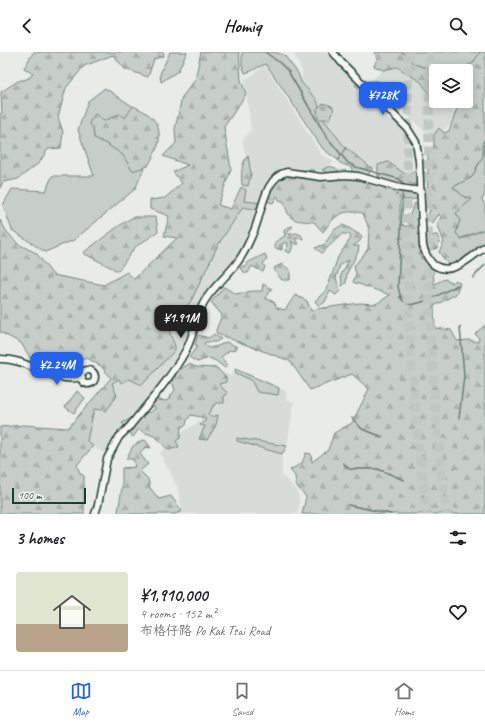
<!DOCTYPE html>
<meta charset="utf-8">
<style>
body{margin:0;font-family:Caveat,"LXGW WenKai TC",sans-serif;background:#f2f2f2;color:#202124;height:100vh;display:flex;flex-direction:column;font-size:15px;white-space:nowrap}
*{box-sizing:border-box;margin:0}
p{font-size:13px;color:#757577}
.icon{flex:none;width:22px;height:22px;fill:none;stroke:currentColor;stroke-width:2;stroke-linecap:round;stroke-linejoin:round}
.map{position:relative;height:462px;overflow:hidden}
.sheet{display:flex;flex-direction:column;background:#fff;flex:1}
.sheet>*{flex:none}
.tools{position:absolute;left:429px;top:12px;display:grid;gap:8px}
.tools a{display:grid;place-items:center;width:44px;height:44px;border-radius:4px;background:#fff;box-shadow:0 2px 10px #0003;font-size:20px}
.scale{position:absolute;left:12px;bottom:10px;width:74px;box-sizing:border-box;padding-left:4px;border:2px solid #1f3d34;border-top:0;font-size:11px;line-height:14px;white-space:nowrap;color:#1f3d34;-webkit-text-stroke:3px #f6f6f2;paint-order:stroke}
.price{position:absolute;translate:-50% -34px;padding:0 9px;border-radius:8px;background:#2563eb;color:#fff;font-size:13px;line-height:26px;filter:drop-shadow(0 1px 2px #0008)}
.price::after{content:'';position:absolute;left:50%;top:24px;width:12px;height:9px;margin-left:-6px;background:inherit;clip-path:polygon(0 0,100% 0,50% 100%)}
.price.on{background:#222;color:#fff}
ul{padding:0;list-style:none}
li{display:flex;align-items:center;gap:12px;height:100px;padding:0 16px}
li span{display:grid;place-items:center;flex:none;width:112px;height:80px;border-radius:4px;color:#555}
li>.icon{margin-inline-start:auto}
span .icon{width:48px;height:48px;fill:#fffc;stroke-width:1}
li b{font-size:17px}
h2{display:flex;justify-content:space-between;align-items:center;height:48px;padding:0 16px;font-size:17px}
header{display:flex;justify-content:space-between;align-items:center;height:52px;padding:0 16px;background:#fff;font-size:18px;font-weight:600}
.tab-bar{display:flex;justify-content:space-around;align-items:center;height:56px;border-top:1px solid #e0e0e0;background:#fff;font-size:11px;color:#757577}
.tab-bar a{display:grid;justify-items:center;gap:2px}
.tab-bar .on{color:#2563eb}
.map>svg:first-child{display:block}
.built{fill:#d8dcd8}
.green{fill:#c7cec9;stroke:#73867e}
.forest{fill:url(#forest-firs);stroke:#73867e}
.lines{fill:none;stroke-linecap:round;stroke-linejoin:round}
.stream{stroke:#687c75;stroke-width:1.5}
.highway-tunnel{stroke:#c1c8c3;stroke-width:9;stroke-dasharray:9 4.5;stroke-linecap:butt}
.minor-casing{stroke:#1f3d34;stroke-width:9}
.minor{stroke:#f6f6f2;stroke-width:6}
</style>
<header><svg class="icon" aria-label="back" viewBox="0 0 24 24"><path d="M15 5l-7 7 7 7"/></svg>Homiq<svg class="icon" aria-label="search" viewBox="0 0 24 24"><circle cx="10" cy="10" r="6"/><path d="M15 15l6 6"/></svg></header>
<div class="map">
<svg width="485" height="462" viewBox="0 0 485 462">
<defs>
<pattern id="forest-firs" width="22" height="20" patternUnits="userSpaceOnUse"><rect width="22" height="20" fill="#c7cec9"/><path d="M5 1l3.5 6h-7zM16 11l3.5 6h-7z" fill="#aab2ad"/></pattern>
</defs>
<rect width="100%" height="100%" fill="#e9ebe7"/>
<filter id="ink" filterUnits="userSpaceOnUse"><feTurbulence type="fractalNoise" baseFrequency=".025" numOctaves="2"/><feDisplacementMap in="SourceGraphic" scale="8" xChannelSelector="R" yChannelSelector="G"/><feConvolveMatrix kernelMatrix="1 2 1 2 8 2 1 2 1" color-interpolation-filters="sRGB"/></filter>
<g filter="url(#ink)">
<path class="built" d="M293,0H332L334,6L404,74L412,98V131L385,114L377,118L344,94L322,65L317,48L301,30L302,19Z
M395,11L436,39V49H450L455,52L451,71L434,89L372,28L383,18Z
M264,12L322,103L334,110L320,119L289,116L279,121L265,137L250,180L238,204L201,251L192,277L178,306L106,402L98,398L87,389L94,356L112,332L119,327L121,330L129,327L173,286L168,277L185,255L218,193L239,162L236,160L249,115L242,89L251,78L244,27L254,22Z
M235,317L286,339V347L294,350L287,394L282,402V424L297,438L300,451L297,462H175L182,459L177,434L160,401L179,382L202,368L220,349L222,335L220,319L229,323L230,325Z"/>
<path class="green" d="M170,0H187L178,19L161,30L160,22Z
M242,0H274L284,3L298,21L301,30L317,48L322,65L344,94L347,97L338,108L323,97L266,12C258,14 254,19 245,21L242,13Z
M395,0H482L471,16L460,19H436L408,13Z
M105,36L150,66L158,85L135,137L74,188L45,200L12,178L3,153L12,137L46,139L52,124H94L78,78L88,49Z
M485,88V141L482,148L485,153V177L459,187L456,181L459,170L456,161L463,144L453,135L472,125L483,104V89Z
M235,317L279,336L278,343L257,340L251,328L236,321Z
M77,339L85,346L74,361L65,355Z
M237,386L287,394L282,402L237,389Z"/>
<path class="forest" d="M34,0H163L164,4L154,7L148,25L125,17L113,3L84,14L66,36L58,65L63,80L61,96L48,97L39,111L18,127L3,130L0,136V62L2,61L1,40L18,29L27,27L33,22L24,16L33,1Z
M201,0H239L241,28L246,42L224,75L231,117L218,153L231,157L241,135L246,138L244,149L262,151L258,158L243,155L218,193L191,249L168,276L175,294V298L142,333L129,327L121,331L119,327L112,331L117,344L106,359L94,357L87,389L93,394L77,413L80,421L84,424V462H0V375L23,373L68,376L111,326L101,314L87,306L57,317L40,308L42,305L31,307L21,291L0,280V168L7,180L18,192L36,201L53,223L104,233L127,220L134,227L177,186L164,184L169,164L150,157V148L165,146L182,131L173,120L188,113L163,104L176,91L175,77L182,45L195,28Z
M374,0H402L414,12L437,19L436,46L431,44L421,30L397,15L383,18L374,14L377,7Z
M480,0H485V88L483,89V104L472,125L453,135L463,144L472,147L456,161L460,168L456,181L461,187L485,177V194L458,212L449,214L439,200L444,190L437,171L442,166L439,162L432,172L428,164L432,152L427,148L428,126L422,129L420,134L402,129L397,133L378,125V113L388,110L411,126L410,122L420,115L418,87L422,108V116L425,121L428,122V102L434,94V83L439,76L444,81L449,79L457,56L443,49H466V19H456L473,11Z
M361,28L364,31L369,29H378L386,37H395L398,44L395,47L403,49L401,57L396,61L387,53L389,49L385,50L380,45V40C375,42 374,48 369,50L365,41L355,33Z
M323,51L332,54L334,58L330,67H318L317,57Z
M133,54C149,61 161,69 159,88C159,95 151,108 148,114L132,119L123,103L105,91L94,86L93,76L89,71L95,62L104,69L119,62L125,66Z
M346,96L366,111L368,114L373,116L367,124L380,130L386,139L390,136L397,144V136L417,141V147L400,148V170L404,174H411L404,166L409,165L415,151L419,156L417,168L425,170V184L437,183L440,189L437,196L418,202L433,217L434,232L445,227L453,231L456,228L460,231L456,242L434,254L435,276L451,278L457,289L469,288L478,290L479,286L475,282L485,273V462H302L306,445L296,433L295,424L290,418L302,411L306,401L311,402L312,410L328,398L334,381L352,371L369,337L352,322L310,338L290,309L217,282L216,278L222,263L211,250L224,235L236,242L253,239H262L263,232L272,237L265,246L274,250L277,256L285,258L295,243L307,249L311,259L316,257L360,251L376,252L390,243L353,230L356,222L354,214L368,197L369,177L363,161C342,157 335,163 323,180L314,170C294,168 289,171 284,149H280L277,144L273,151L266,149V136L289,118H314L323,128L328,121L322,118C333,110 334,118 343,121C346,122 348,121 350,121L353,116L340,111L338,108Z
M248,104L251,122L248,134L242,133C241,124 241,110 248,104Z
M133,165H156L158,180L135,195L118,219L83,201L116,176Z
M342,173C350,175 355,181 362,184L360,189L353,194H359L358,200L347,221L346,231L342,234L341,223L349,208L340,213L336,226L340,239L336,243L330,239L325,250L319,254L315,249L327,237L338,205L351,186L349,182H342L322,201L315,196L325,192L334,178Z
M293,174L287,181L289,182L296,181L301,183L303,187L295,186L299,192H296L291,189L293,194L290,201L285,199L288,193L287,190L282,192V198L275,196V190L285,184L284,179L286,176Z
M265,202L267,207L263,212L265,215L263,220L252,214L248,221H245L240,216L242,214H247V211Z
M282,212L290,218V228H282L276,221L274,216Z
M214,282L221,287L215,290H205L204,292L209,296L218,294L226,290L238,295L233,299L230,298L221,305L227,313L225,316L216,309L209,306L197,310L189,305L198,294L195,293L198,283L209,286Z
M189,312L196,315L217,316L226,326V330L219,332L228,342L224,344V351H216L208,362L211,365L218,363L216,373L207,388L199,387L205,374L200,373L206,368L201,365L191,363L187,368L186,373L181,375L180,386L176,389L179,395L169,398C163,394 162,390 157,386C152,382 145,382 139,377L133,385L122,371L138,363L150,360L156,356L152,353L155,347L158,348L167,349L175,338L172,329L176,326L174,321Z
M143,388L146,389L151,396L145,395L140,402L148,412L140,419L148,427L150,436L159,447L171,444L182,459L175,462H119L118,460L122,436V416L135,415L133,407H126L133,394Z"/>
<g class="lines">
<path class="stream" d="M265,0L280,11L288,19L326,84L348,111L356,115L399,127L403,131V134
M403,138L398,234C399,240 400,248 406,251C417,257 447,238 458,233
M473,226L480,218L485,213
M352,366L362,377L383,385
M459,366L464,324L460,275
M343,411L349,417H378L404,428
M348,453L391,462"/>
<path class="highway-tunnel" d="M409,0C408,80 406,159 408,239C410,313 417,388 427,462
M430,0C429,78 427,155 429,233C430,309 437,386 447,462"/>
<defs>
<path id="minor" d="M333,0L341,10L407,76L416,90L419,109L423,194C425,201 428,208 434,213C452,225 471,205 485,195
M0,307C29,306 53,333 82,325
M81 325a7 7 0 1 1 14 0a7 7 0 1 1-14 0Z
M95,462L98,453L107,407L119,385L130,374C149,350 171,326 186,298C194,283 196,265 204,250C213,234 229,223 239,208C245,200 249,190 253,181C262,164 263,125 287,120L321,125L345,123L358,124L400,136L421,139"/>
</defs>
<use href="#minor" class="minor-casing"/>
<use href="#minor" class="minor"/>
</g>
</g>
</svg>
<div class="tools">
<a><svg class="icon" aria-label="layers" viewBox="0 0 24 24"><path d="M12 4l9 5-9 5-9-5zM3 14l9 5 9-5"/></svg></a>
</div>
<div class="scale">100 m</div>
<b class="price" style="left:383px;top:64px">¥728K</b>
<b class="price on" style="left:181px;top:287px">¥1.91M</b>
<b class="price" style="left:57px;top:334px">¥2.24M</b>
</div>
<section class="sheet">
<h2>3 homes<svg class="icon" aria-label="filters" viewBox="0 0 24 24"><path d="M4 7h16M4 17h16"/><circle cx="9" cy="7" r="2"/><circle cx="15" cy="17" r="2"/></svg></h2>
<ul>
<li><span style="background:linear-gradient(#dfe7d0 65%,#b9a48a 0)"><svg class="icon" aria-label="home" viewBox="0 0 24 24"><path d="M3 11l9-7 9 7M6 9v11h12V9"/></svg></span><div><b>¥1,910,000</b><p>4 rooms · 152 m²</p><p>布格仔路 Po Kak Tsai Road</p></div><svg class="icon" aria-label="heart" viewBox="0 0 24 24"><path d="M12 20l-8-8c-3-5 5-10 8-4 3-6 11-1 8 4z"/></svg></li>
</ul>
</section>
<nav class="tab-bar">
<a class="on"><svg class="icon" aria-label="map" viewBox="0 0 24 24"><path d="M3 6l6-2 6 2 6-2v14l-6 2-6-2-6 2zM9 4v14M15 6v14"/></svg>Map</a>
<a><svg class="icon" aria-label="saved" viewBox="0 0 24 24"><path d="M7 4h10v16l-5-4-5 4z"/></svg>Saved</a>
<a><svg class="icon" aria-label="home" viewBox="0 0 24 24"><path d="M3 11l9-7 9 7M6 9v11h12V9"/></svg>Home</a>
</nav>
